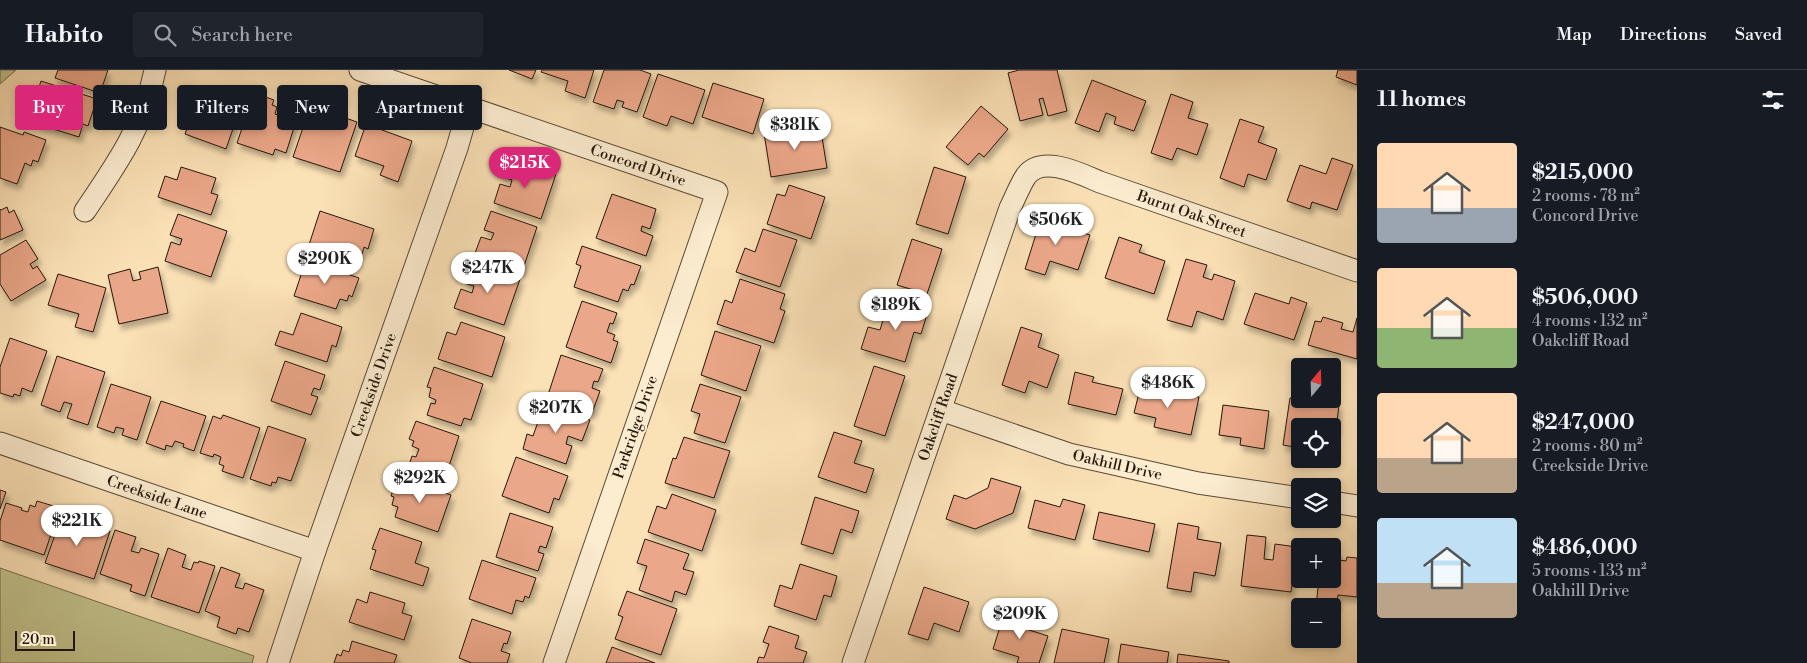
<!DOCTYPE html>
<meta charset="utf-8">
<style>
body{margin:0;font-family:"Libre Bodoni",serif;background:#20242c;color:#f1f3f6;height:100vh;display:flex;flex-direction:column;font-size:19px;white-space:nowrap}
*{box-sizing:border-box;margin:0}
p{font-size:16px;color:#9ea1a6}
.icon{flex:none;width:28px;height:28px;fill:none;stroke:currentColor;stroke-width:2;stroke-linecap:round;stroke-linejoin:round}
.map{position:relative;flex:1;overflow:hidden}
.side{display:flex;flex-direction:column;background:#171b24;width:450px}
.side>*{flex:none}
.hud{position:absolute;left:15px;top:15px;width:475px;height:45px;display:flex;gap:10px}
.needle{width:32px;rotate:19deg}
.buttons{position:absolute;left:1291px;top:288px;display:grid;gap:10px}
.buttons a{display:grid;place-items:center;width:50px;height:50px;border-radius:5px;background:#171b24;box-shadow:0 2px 8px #0003;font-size:25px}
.scale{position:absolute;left:15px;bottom:12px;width:60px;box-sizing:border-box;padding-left:5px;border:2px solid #24170b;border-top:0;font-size:14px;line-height:18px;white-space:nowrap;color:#24170b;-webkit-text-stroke:4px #fcecd0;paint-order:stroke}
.price{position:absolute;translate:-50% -42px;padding:0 11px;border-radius:18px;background:#fff;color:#222;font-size:16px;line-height:32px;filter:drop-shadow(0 1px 2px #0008)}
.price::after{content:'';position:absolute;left:50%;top:30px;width:15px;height:11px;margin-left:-8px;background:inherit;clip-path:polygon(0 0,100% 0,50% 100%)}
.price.active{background:#db2777;color:#fff}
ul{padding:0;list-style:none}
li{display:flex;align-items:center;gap:15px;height:125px;padding:0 20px}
li span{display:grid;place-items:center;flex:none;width:140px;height:100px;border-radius:5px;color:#555}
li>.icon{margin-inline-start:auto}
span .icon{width:60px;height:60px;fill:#fffc;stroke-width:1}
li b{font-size:21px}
h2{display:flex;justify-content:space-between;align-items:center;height:60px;padding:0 20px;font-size:21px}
.chip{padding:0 18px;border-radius:5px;background:#171b24;box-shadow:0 2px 8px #0003;font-size:18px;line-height:45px}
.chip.active{background:#db2777;color:#fff}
header{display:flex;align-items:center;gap:30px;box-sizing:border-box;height:70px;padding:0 25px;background:#171b24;border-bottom:1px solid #363941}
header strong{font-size:24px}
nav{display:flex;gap:28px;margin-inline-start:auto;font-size:18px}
.search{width:350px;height:45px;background:#20242c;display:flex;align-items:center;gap:12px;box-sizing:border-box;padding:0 18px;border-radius:5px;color:#9ea1a6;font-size:19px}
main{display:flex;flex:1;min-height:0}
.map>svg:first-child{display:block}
.green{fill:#c2c28c;stroke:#736c4c}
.building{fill:#eba789;stroke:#24170b;filter:url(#shadow)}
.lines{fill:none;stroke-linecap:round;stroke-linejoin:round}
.minor-casing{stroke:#5a4a36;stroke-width:23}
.minor{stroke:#fcecd0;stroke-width:21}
.labels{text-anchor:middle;stroke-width:4;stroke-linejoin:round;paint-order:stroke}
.street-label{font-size:15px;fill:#24170b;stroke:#fcecd0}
</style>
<header>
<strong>Habito</strong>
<div class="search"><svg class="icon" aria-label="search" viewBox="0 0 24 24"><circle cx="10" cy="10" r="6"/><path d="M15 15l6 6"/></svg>Search here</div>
<nav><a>Map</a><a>Directions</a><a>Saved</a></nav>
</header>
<main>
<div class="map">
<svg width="1357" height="593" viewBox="0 0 1357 593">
<defs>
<filter id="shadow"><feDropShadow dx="3" dy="5.5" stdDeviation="2.5" flood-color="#0004"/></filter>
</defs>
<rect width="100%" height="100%" fill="#fbe1b6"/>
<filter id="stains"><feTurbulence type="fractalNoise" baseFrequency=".004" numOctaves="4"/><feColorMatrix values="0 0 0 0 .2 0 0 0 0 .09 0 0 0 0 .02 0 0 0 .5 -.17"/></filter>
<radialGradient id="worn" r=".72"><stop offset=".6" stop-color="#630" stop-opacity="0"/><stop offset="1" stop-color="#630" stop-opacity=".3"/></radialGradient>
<path class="green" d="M0,0H16L0,14Z
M0,498L254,586L252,593H0Z"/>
<path class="building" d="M58,0H108L100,23L55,8Z
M509,0H536L532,9Z
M542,0H594L585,28L565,21L568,11L541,2Z
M604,0H640L651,4L637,42L622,37L624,32L617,30L614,39L593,32Z
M1019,0H1057L1067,41L1048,46L1043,28L1039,29L1043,45L1020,51L1008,3Z
M1338,0H1357V15L1336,7Z
M658,4L705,20L693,54L671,46L667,56L643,47Z
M1092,10L1146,31L1134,61L1114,54L1116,47L1106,43L1099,62L1075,53Z
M41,11L97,29L88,56L83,54L79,67L24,50L33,22L37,23Z
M713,13L764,29L753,64L702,47Z
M222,16L245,24L226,79L185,64L200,20L213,25L216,17L221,19Z
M254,23L274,30L272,35L277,37L275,44L284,47L285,44L297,48L286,83L275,79L273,85L237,73Z
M1171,24L1193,32L1188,48L1208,54L1197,85L1177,78L1172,90L1151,83Z
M981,36L1008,59L984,87L979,83L968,95L946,77Z
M309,40L327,45L323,56L332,58L337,45L357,52L340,102L293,87Z
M1240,49L1264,57L1258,72L1277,79L1266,110L1248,104L1244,117L1220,108Z
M366,54L412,71L398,112L380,105L384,96L355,86Z
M820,55L827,98L771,107L764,63Z
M0,57L23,65L24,62L46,70L38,92L33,90L31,96L25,93L17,114L0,108Z
M507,88L556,104L541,149L494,133L500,114L510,117L512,110L501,106Z
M1332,88L1353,95L1337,140L1312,132L1310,139L1287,131L1300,95L1326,104Z
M181,97L216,108L211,123L218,125L211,145L158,127L165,106L177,110Z
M934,97L966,107L948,164L916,154Z
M789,115L825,127L811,169L767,154L777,124L785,126Z
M612,124L656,139L650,159L642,156L641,161L653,166L646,186L596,168Z
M7,137L9,143L14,140L23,160L0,170V139L1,140Z
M320,141L374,159L368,179L364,177L362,184L356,182L351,196L307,181Z
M491,141L537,157L522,202L474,186L481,167L491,170L494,163L484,160Z
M1043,142L1060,148L1058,155L1090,165L1078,200L1050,191L1045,205L1025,199Z
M178,144L227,161L211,207L165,191L171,172L180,175L182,169L170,165Z
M763,159L797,170L780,217L736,202L745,178L755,182Z
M1119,167L1142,175L1139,182L1165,191L1154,224L1105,208Z
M912,169L942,179L927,224L897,215Z
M26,170L38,189L30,194L33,199L37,196L46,210L11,231L0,214V185Z
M582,176L641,196L634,215L631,214L628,221L623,219L618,232L574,217L581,196L576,194Z
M1186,189L1207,195L1203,207L1212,210L1214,204L1235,211L1223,250L1197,241L1192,257L1167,250Z
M306,190L359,208L352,227L349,225L347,231L340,229L336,239L294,226Z
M472,192L520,209L504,255L454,238L461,219L472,223L474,216L464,213Z
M158,197L168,243L119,254L108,205L130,199L133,211L141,209L139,202Z
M58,204L106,218L93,262L75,257L79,244L48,235Z
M740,209L785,224L780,239L785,241L774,273L717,254L725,230L732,233Z
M1255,223L1289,234L1291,227L1307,233L1294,270L1244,254Z
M889,230L928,241L921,264L914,262L905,292L861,279L868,257L880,260Z
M582,231L617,243L613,254L610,253L607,262L615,265L613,270L618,272L611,293L566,277Z
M301,243L342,257L336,277L332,275L327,292L275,275L280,261L293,265Z
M1323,247L1343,253L1341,259L1353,262L1357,248V289L1308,275L1315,251L1321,252Z
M461,252L505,267L492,307L438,289L447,262L456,265Z
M1021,257L1042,264L1038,277L1059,285L1047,318L1029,311L1025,323L1002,315Z
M715,261L761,276L746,321L701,305Z
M10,268L47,281L32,322L22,318L20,326L14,324L13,327L0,323V297Z
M561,285L603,299L598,312L594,311L592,318L600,321L592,343L547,328Z
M57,286L105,302L88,355L67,348L72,334L64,332L60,342L41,335Z
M285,291L325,305L320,320L314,318L311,325L318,327L311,345L271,331Z
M874,296L905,306L885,366L854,356Z
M434,297L483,314L471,350L464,348L461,356L427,345L431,333L435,334L436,330L429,327L431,318L427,317Z
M1075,302L1094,307L1092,312L1123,319L1116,345L1068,334Z
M111,314L151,327L137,370L122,365L124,359L116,357L114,363L97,357Z
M700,314L741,327L725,373L694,363L700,344L691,341Z
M1141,315L1199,327L1191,365L1154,357L1156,348L1134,343Z
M1290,328L1339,335L1333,383L1332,356H1300V378L1283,375Z
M161,331L206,346L194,381L183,377L184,374L175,371L172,377L166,375L165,380L146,373Z
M544,335L590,350L582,371L568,366L566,374L572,376L566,394L523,379L527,364L533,366Z
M1223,335L1269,341L1264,379L1240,375L1241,368L1219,365Z
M223,345L260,358L243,408L222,401L224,396L219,394L221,387L214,384L213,387L200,383L213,346L221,349Z
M416,351L459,366L444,411L408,398L412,386L416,387L419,379L412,376L414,371L409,369Z
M268,356L306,369L291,411L278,407L276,413L272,412L271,416L250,409Z
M834,362L862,371L854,393L874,399L866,423L818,407Z
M684,367L730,381L714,428L665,413L673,388L676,389Z
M516,387L568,406L559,430L554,428L549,443L502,426Z
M398,406L451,425L438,462L395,447L398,437L392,435L394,427L391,426Z
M991,408L1021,417L1013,443L975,459L946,449L954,425L966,429L988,418Z
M0,420L6,422L0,439Z
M672,424L716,440L702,481L648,462L657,436L666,439Z
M815,427L859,441L852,463L841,459L833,484L801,474Z
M1063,429L1085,435L1075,470L1028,458L1035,430L1060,437Z
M37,431L60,438L44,485L0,470V451L6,433L22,438L21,440L28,442L30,435L35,437Z
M63,442L83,449L79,461L87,463L90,454L110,461L94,509L45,493Z
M1099,442L1155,454L1149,482L1093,469Z
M510,443L553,457L546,478L540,476L538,482L544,484L538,501L496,487Z
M1178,453L1199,457L1197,469L1221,473L1215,506L1194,502L1191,522L1167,518Z
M380,458L422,472L415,493L429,498L423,516L370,499L376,480L372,479Z
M115,460L136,467L131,481L139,483L141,478L159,484L145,526L130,521L132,515L100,504Z
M1247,465L1266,467L1264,489L1273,490L1275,474L1297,477L1291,522L1241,516Z
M645,469L689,484L683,499L694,502L686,525L675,521L672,532L639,520L647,496L637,493Z
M168,478L186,485L182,497L191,500L194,492L198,493L199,491L215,496L199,543L151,527Z
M1332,481L1340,482L1339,490L1346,491L1347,487L1357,488V527L1338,525L1336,540L1332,539V536H1316L1319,509H1332Z
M482,490L536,508L529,528L525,526L523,532L516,530L512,544L469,529Z
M800,494L837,506L831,527L824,525L816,550L774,536L780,515L792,519Z
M221,497L240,504L235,517L243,519L245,513L264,520L249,562L238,558L236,564L217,557L220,547L205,541Z
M924,517L969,532L959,562L934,553L928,570L908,564Z
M627,521L677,539L661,585L615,569L623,547L618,545Z
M370,522L405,533L402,543L412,546L404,570L349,552L357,529L367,533Z
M1005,541L1026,548L1023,558L1048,566L1039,593H1017L1019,587L993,579Z
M472,549L511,562L507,574L504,573L501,581L510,584L507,593H472L459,588Z
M769,556L799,566L795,578L807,582L803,593H757L759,587L764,588L769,574L763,572Z
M1062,559L1109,569L1104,593H1054Z
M352,571L397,585L394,593H334L337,584L341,586L343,580L349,582Z
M1121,574L1169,582L1167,593H1118Z
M612,577L655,593H606Z
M1178,584L1229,591V593H1177Z"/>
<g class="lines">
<defs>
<g id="minor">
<path id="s1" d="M360,0L717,122L554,593"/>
<path d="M85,141C116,95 144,56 155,0"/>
<path id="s2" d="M941,340L1069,384L1198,413L1300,428"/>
<path id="s3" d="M0,373L315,481"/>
<path d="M1332,432L1357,436"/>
<path id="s4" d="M278,593L315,481L457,78L469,36"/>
<path id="s5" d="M853,593L1010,138C1015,128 1020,115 1026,106C1042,84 1081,104 1100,112L1357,201"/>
</g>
</defs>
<use href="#minor" class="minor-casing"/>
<use href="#minor" class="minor"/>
</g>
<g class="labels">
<g class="street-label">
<text dy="5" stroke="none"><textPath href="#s1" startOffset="294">Concord Drive</textPath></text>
<text dy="5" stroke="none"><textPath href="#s5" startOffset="694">Burnt Oak Street</textPath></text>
<text dy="5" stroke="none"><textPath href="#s4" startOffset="294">Creekside Drive</textPath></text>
<text dy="5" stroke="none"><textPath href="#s5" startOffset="260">Oakcliff Road</textPath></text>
<text transform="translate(635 357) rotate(-71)" y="5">Parkridge Drive</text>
<text dy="5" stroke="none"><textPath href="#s2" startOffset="185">Oakhill Drive</textPath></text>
<text dy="5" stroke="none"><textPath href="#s3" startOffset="166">Creekside Lane</textPath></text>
</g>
</g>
<rect width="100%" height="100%" filter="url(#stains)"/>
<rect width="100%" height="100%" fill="url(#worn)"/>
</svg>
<div class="buttons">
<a><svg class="needle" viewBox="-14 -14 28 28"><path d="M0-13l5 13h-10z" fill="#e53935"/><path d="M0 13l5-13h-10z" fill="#9ea1a6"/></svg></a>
<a><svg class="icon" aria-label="locate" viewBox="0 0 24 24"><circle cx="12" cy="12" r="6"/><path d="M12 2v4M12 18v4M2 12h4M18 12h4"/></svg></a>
<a><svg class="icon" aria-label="layers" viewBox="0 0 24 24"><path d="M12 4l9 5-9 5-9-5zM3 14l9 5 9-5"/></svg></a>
<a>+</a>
<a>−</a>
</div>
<div class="scale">20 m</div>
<b class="price" style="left:795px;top:81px">$381K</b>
<b class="price active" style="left:525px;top:119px">$215K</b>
<b class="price" style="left:1056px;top:176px">$506K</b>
<b class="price" style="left:325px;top:215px">$290K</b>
<b class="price" style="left:488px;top:224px">$247K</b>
<b class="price" style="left:896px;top:261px">$189K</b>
<b class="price" style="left:1168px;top:339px">$486K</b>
<b class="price" style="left:556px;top:364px">$207K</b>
<b class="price" style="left:420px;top:434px">$292K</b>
<b class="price" style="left:77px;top:477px">$221K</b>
<b class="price" style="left:1020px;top:570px">$209K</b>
<div class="hud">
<a class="chip active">Buy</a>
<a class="chip">Rent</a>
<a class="chip">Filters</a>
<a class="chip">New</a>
<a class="chip">Apartment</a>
</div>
</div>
<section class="side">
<h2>11 homes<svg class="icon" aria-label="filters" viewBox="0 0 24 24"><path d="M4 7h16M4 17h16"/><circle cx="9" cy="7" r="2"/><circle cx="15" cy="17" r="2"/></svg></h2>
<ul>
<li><span style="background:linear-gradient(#ffd9b3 65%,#9aa5b1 0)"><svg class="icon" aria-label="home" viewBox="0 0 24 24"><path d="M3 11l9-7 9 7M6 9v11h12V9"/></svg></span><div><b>$215,000</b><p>2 rooms · 78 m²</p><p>Concord Drive</p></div></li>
<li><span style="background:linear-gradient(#ffd9b3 60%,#8fb573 0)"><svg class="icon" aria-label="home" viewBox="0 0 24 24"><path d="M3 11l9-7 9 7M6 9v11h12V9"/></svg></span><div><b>$506,000</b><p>4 rooms · 132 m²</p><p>Oakcliff Road</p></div></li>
<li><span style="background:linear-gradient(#ffd9b3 65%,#b9a48a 0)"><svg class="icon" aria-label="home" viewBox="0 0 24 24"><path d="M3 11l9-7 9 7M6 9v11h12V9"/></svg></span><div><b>$247,000</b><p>2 rooms · 80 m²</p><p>Creekside Drive</p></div></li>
<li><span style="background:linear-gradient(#bfe0f5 65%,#b9a48a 0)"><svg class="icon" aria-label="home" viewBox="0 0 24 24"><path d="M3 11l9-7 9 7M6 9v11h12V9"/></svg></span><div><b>$486,000</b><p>5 rooms · 133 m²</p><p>Oakhill Drive</p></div></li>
</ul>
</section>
</main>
